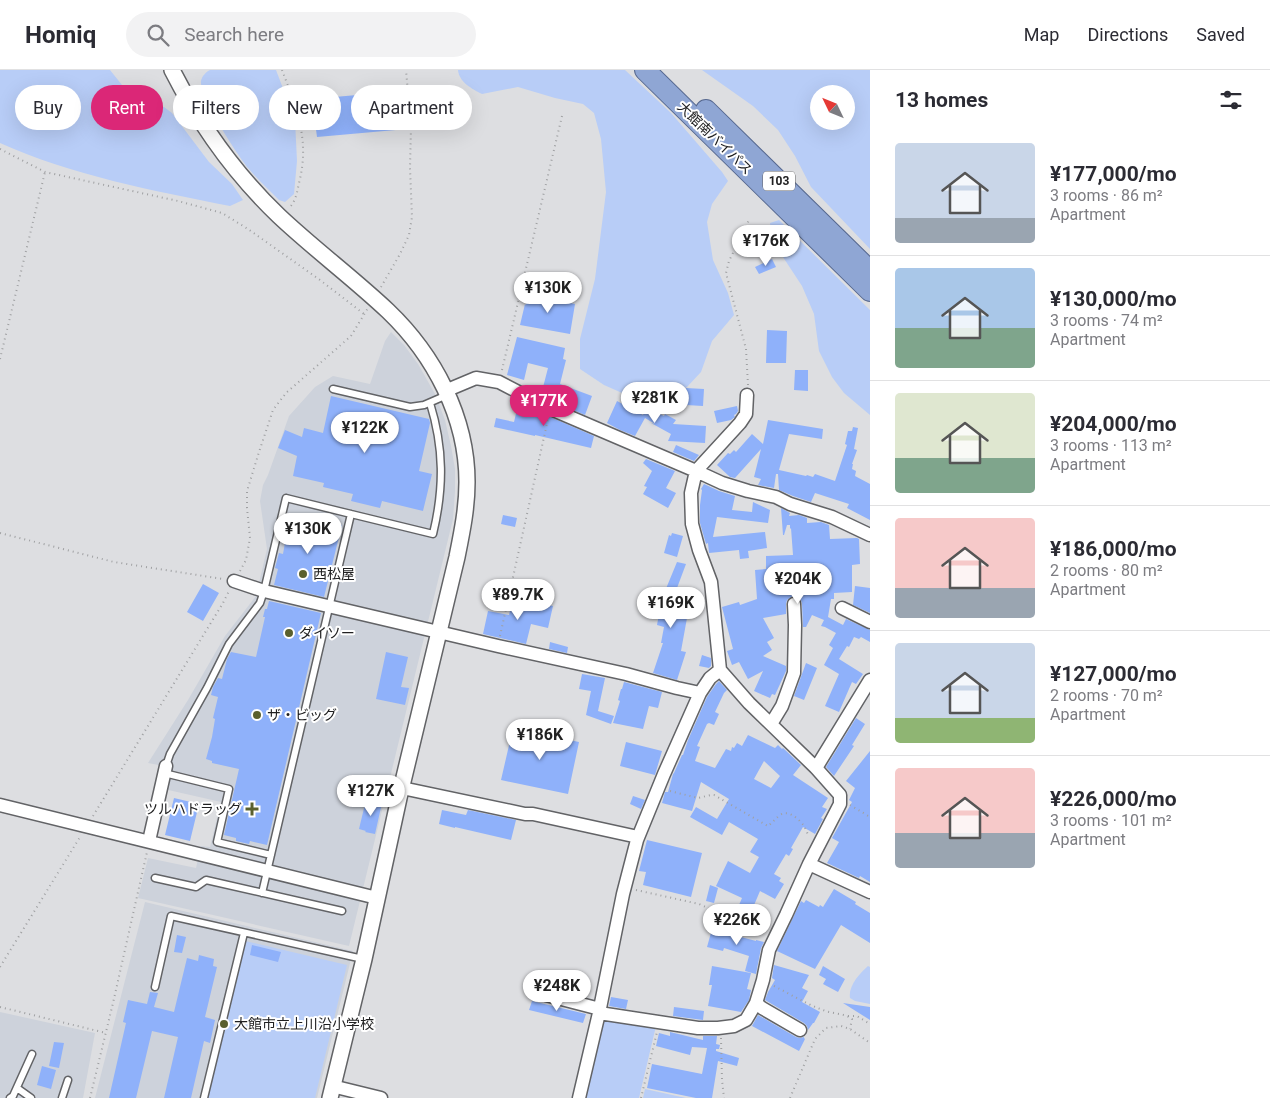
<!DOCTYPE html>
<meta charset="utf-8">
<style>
body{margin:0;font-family:Roboto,"Noto Sans JP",sans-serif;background:#f2f2f3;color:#2b2b33;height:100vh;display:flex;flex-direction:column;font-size:19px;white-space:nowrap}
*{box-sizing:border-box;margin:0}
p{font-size:16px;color:#7c7c81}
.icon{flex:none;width:28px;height:28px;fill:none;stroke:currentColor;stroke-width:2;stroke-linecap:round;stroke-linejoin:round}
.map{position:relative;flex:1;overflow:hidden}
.details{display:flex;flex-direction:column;background:#fff;width:400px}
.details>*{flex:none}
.top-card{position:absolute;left:15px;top:15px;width:475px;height:45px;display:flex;gap:10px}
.needle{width:32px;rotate:313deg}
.controls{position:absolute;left:810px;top:15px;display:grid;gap:10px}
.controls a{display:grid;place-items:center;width:45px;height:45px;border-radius:50%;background:#fff;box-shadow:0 5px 20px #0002;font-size:25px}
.price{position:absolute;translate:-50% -42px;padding:0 11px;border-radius:18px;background:#fff;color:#222;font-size:16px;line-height:32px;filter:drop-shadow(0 1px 2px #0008)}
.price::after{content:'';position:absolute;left:50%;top:30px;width:15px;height:11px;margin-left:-8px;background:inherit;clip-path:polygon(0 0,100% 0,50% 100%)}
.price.on{background:#db2777;color:#fff}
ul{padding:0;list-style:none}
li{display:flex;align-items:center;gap:15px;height:125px;padding:0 25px}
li+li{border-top:1px solid #e1e1e2}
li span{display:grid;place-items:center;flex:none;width:140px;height:100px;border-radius:5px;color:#555}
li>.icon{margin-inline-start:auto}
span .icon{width:60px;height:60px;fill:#fffc;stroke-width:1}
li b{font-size:21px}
h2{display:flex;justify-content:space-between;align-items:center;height:60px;padding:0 25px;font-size:21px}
.pill{padding:0 18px;border-radius:22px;background:#fff;box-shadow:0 5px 20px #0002;font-size:18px;line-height:45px}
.pill.on{background:#db2777;color:#fff}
header{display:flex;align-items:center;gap:30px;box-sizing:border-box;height:70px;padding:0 25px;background:#fff;border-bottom:1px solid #e1e1e2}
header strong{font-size:24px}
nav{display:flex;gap:28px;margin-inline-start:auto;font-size:18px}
.search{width:350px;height:45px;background:#f2f2f3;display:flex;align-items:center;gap:12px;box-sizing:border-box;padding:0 18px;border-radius:28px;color:#7c7c81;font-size:19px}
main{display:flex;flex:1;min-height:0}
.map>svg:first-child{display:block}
.built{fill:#cdd2db}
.green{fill:#b8cdf7;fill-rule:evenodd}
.building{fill:#8fb1fa;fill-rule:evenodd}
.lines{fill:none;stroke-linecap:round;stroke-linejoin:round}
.service-casing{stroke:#626366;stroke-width:9}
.minor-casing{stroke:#626366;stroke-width:15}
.tertiary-casing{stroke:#626366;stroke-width:18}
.trunk-casing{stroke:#56688f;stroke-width:22}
.path{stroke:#9fa0a2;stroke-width:2;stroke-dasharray:1 4;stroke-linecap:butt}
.service{stroke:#fff;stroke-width:6}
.minor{stroke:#fff;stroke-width:12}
.tertiary{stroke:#fff;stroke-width:15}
.trunk{stroke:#8fa6d4;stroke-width:20}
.poi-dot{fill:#5a602e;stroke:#fff;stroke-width:2}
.labels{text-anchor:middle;stroke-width:4;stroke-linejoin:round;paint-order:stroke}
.shield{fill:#fff;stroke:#636364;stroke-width:1}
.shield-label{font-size:12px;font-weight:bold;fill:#202021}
.street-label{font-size:14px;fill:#202021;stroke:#fff}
.poi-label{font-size:14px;fill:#202021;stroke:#fff;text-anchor:start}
</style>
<header>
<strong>Homiq</strong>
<div class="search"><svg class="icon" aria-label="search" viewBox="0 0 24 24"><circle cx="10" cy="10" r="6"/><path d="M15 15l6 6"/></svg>Search here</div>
<nav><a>Map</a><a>Directions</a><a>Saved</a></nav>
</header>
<main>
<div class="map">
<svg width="870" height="1028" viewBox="0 0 870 1028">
<rect width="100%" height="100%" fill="#dddee1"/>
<path class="built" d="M391,262L404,275L418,294L435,324L445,350L451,376L455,399V421L453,449L349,876L138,828L148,788L196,798L201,776L210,777L221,732L164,719L169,697L148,693L188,630L225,566L256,526L267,479L260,431L263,415L268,405L289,346L315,317L333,306L370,314L385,271Z
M145,832L353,881L317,1028H95Z
M0,942L95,963L83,1028H0Z"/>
<path class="green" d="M0,0H110L122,15L135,27L149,37H164L172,43L209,92L232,114L243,130L230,136C154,121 71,105 0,73Z
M210,0H276L295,50L297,91L294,124L285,132L279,130C269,120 258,110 249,99C238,86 199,26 201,11C202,6 206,2 210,0Z
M458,0H625L671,43L722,102L728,111L712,134L707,152L713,190L728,223L734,245L712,271L701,302L687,317L664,330H638L604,315L580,299V269L595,209L606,122L601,69L594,43L583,34L555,28L518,17L482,24C472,19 459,12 458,0Z
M702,0H870V179L811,117L795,86L778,60L753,36ZM819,24H846V51H819Z
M779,150L870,240V345L844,323L832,307L819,281L814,244L802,216L781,184L771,161L770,153Z
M245,871L347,895L315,1028H208Z
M868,896L870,897V934L855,931L850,928C848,916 860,903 868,896Z
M601,947L656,956L639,1028H582Z
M645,1019L686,1028H643Z"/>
<path class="building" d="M402,21L407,59L317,67L312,29Z
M772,189L776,197L759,204L755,197Z
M529,222L554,228V230L575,234L570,264L520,255L525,234L526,235Z
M767,260L787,261L786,293H766Z
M517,267L565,278L563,289L566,290L560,314L592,326L585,345L566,337L568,332L550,328V329L541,325L548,298L528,293L524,310L507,305Z
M795,300H808V321L794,320Z
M686,318L704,319L703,336L686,335Z
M331,326L429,349L430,353L419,401L432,404L423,441L382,431L380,438L351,431L353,424L323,417L324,413L293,406L297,386L278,378L285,360L302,367L304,358L323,363Z
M519,331L548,346L594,366L591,378L535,365V366L494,357L496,348L514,352Z
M617,331L643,345L646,337L664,346L665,344L676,350L673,354L706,356L705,373L668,371L671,364L651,353L655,354L645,348L635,366L620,360L607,353Z
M737,336L738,341L736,344L734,345L735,347L731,350L717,353L714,341Z
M768,350L823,359L822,369L789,364L779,400L806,406L807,405L813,407L815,404L835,411L847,375L845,374L848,361H852L853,357L858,358L854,379L857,380L852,394H853L852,399L856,401L855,406L870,414V450L847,438L849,434L815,423L811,432L793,426L779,420L778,404H776L774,418L758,415L761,409L754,407L761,379L735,408L730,407L717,395L728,383L730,384L734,380L736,382L752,364L763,374Z
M676,375L699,385L694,391L673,382Z
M646,389L675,401L666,418L676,423L668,438L643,424L647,417L644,416L652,401L643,393Z
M704,414L719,421L735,426L732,440L752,442L753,432L770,440L768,453L717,447L713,467L765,462L767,478L748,481L749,488L740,489L739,480L709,483L708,473L706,474L700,453V435L702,420L701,419Z
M781,438L790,443L789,446L799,445L807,448V453L821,452L829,455L830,469L857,468L859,469L860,494L852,495V522L834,523V529H831L828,547L843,555L846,549L870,560V572L861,567L859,569L854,567L849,577L847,576L839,589L863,604L856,614L852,612L839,642L825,636L839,604L824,595L833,578L829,575L836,563L825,557L821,556L824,550L812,545L806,557H803L802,534L801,530L798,527L793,526L787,530L786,534V544L763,548L774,568L767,572L772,580L763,586L786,596V601L775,625L772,624L770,628L754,621L763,601L748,609L739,592L732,595L727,581L733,579L722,537L739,532L740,535L757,529L755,500L766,499V486L793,485L791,458L790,459V455H787L784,465H783Z
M292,443L342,455L324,527L274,515L278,499L275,498L279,483L283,484L286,467L284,466L287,454L289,455Z
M503,445L517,448L515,457L501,454Z
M672,463L683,466L677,487L664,483L669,465L671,466Z
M677,492L686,494L677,518L683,520L673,546L687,548L681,581L686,582L677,610L653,603L663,573H661L664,557L657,555L660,539L658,538Z
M203,514L219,523L203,551L187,542Z
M855,516L870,518V543L853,535Z
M513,528L553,536L548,558L531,554L526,574L483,564L488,541L509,545Z
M269,531L321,543L267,775L250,771L249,774L236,771V768L224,765L239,699L212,693V691L206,689L212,667L215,649L213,648L218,627L211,625L213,617L218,608L222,609L227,589L231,582L256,587L265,547H263L265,539H267Z
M550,572L568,577L567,583L549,579Z
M386,582L408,587L401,617L409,618L405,635L376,629Z
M702,585L711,588V596L709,598L699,596Z
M806,593L817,598L804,630L794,626Z
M582,604L605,608L598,641L614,646L611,654L586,645L591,621L579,619Z
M719,611L727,620L724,623L715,642L719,644L714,655L709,653L707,654L697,676L700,677L695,691L715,698L726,679L731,681L732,677L734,678L737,673L742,676L748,665L775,678L778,675L782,679L783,678L801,695L793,705L828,728L822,737L827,739L821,748L823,749L815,764L803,757L791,778L793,779L789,786L786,784L774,804L781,808L779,811L784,814L775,829L760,821L749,847L736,842L742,828L716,816L728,791L750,803L759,787L750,782L758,769L729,752L722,765L690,747L696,737L717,749L729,729L701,712L692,741L662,733L665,722H668L673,704L674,703L682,685H683L688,670L707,627L716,614ZM764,691L780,706L771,718L754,709Z
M624,612L662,622L658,638L649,636L643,659L613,653L620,631L618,630L621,619H622Z
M856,648L865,654L852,675L854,676L834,706L826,697Z
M513,658L579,672L568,724L501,710Z
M626,672L662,681L655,705L620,696Z
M870,681V812L860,806L859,808L827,793L839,772L832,768L852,732L849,730L855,718L846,711Z
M633,726L645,730L641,739L630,734Z
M174,728L199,734L190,771L165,765Z
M366,730L382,733L375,764L365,762L366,761L359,759Z
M442,740L466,745L468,740L516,750L511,770L455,757V758L439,754Z
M647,770L702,783L691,827L643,815L646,802L639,801Z
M710,815L718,818L714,833L706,831Z
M834,819L856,832L855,834L870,843V873L841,855L815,899L777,881L801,831L804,833L806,830L819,837L820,835L823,837Z
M714,852L722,854L720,863L736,867L737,866L756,871V870L764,872L761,878L756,904L745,901L749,886L724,878L723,881L707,877Z
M177,865L186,867L182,883L174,882Z
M252,875L281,882L278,892L250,885Z
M199,885L214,889L213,896L217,897L205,947L215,950L210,973L204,971L191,1028H164L178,967L152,961L136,1028H109L126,953L123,952L128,930L147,934L150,922L158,923L154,937L174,942L187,888L198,891Z
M774,895L809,905L802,918L808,921L802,932L820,942L814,953H813L808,960L807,956L804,953L765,930L768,922L775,910L772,908Z
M712,896L751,903L747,919L751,920L749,930L741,942L708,936L712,915H709Z
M823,896L845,909L838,922L823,914L826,909L819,905Z
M611,927L628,930L626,939L609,936Z
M532,931L586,944L583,953L529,940Z
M843,933L870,937V950Z
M674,937L704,941L703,950L673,946Z
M758,945L796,967L800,968L804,967V968L805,969L799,981L752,956Z
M670,962L703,970V966H717L716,974L720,975L719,979H716V981L739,988L737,996L718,991L712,1028H696L647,1018L652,994L702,1004L707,978L692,977L690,985L656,976L659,963L670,966Z
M54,972L64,973L59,998L49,996Z
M42,996L56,1000L51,1019L37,1015Z"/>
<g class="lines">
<defs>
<path id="service" d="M333,319L410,337L424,335L447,325
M166,696L170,684L207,618L229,574L260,533L264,521L286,428L351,444
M164,703L229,719L217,772L271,785
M155,808L196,817L206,810L342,841
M262,823L351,444L433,464C444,418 444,378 430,333
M155,917L171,846L363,889
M17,1018L31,1028
M10,1028L13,1026L32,984
M62,1028L68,1010
M204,1028L244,863"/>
<path id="minor" d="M445,321L476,308L499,312L551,339L696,401L722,413L748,421L776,427L790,434L832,447L870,465
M234,511L264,521L498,576L626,604L677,618L700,623
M842,538L870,552
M771,654L782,636L794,603L795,555L794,534
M816,698L870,610
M402,718L525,744H533L638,767
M0,735L377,828
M149,771L166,696
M809,794L870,822
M546,925L600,939
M756,933L762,938L800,960
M599,943L698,958H718L734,956L746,950L756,933L763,910L769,880L786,845L809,794L840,734V725L816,698L749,633L720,600L711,512L699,480L692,454L691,423L696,401L740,353L746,344L747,325
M332,1016L381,1028
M579,1028L599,943L623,824L637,770L664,704L700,623L710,608L720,600"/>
<path id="tertiary" d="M172,0C200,55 234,103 279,146C314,179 353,208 388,241C434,285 467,347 467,412C467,438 462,462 457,487L399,728L364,889L330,1028"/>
<path id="trunk" d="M645,0L870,221
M706,40L869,200"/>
</defs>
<use href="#service" class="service-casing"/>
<use href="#minor" class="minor-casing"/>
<use href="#tertiary" class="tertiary-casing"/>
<use href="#trunk" class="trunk-casing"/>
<path class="path" d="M282,0C297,40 310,70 299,113C297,122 296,131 289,138
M0,79L45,102L178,131L222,143L248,159L320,210L364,244
M381,217L400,184L409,165L412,147L410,98L411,57L406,0
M0,289L45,102
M502,300L562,46
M748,315L746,279L726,203L729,191L750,148
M0,463L114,492L223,509
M240,501L246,490L250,468L247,438V421L259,382L273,340L286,323L351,266L368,238
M500,566L548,349
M670,721L698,728L711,725H714L768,756C772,753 775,749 780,745C788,739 799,749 804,756C806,759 807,763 809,767
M850,735L870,747
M93,746L223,533L229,521
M636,820L699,834L764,863
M0,897L80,767
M774,916C792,925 809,936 829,942C837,944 846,944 852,949L850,959
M0,937L106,963
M848,946H857L870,954
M721,968L722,1010L724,1028
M90,1028L113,933L147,782
M641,1028L657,962
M790,1028L815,969L826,958L841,956L850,959L870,973"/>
<use href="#service" class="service"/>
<use href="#minor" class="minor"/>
<use href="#tertiary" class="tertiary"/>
<use href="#trunk" class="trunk"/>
</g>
<g class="poi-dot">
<circle cx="303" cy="504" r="5"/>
<circle cx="289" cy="563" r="5"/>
<circle cx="257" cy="645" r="5"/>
<path d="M249.5 731.5h5v5h5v5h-5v5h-5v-5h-5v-5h5z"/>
<circle cx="224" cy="954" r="5"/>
</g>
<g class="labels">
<rect class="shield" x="763" y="101.5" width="32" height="19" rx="4"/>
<g class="shield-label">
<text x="779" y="115">103</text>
</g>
<g class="street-label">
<text transform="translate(715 68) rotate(44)" y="5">大館南バイパス</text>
</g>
<g class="poi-label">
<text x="313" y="509">西松屋</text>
<text x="299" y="568">ダイソー</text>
<text x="267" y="650">ザ・ビッグ</text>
<text x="242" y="744" text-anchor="end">ツルハドラッグ</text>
<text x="234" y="959">大館市立上川沿小学校</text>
</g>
</g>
</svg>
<div class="controls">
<a><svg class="needle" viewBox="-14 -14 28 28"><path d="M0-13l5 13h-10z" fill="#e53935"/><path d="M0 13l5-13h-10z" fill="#7c7c81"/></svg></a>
</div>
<b class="price" style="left:766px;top:197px">¥176K</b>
<b class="price" style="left:548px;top:244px">¥130K</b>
<b class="price" style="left:655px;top:354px">¥281K</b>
<b class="price on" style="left:544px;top:357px">¥177K</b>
<b class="price" style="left:365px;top:384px">¥122K</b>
<b class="price" style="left:308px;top:485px">¥130K</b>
<b class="price" style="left:798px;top:535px">¥204K</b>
<b class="price" style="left:518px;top:551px">¥89.7K</b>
<b class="price" style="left:671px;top:559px">¥169K</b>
<b class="price" style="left:540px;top:691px">¥186K</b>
<b class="price" style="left:371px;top:747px">¥127K</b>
<b class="price" style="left:737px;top:876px">¥226K</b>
<b class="price" style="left:557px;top:942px">¥248K</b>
<div class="top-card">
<a class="pill">Buy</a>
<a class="pill on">Rent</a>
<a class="pill">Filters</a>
<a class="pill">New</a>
<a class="pill">Apartment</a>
</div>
</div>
<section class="details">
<h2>13 homes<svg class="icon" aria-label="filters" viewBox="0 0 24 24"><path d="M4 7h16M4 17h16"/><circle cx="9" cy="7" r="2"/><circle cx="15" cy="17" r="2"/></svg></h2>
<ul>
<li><span style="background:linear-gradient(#c9d6e8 75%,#9aa5b1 0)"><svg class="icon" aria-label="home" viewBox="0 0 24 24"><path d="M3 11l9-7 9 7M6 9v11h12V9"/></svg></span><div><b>¥177,000/mo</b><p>3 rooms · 86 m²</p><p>Apartment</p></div></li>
<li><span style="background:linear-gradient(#a9c7e8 60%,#7fa58c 0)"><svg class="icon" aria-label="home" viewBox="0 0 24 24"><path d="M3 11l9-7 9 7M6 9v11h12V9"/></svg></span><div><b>¥130,000/mo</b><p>3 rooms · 74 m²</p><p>Apartment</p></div></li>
<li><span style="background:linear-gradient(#dfe7d0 65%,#7fa58c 0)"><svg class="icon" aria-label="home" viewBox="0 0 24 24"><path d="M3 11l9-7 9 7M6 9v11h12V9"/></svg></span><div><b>¥204,000/mo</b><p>3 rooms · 113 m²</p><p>Apartment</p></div></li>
<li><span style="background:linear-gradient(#f6c9c9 70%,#9aa5b1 0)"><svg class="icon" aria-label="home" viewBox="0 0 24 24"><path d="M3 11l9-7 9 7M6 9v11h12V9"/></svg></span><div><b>¥186,000/mo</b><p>2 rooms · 80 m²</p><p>Apartment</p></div></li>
<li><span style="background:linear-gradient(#c9d6e8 75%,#8fb573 0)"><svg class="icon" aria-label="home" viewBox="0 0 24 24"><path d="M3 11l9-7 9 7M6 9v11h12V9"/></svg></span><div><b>¥127,000/mo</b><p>2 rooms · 70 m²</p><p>Apartment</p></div></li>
<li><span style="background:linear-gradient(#f6c9c9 65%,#9aa5b1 0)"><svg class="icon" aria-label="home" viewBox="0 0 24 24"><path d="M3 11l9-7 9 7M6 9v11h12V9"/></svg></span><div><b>¥226,000/mo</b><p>3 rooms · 101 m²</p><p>Apartment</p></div></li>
</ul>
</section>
</main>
